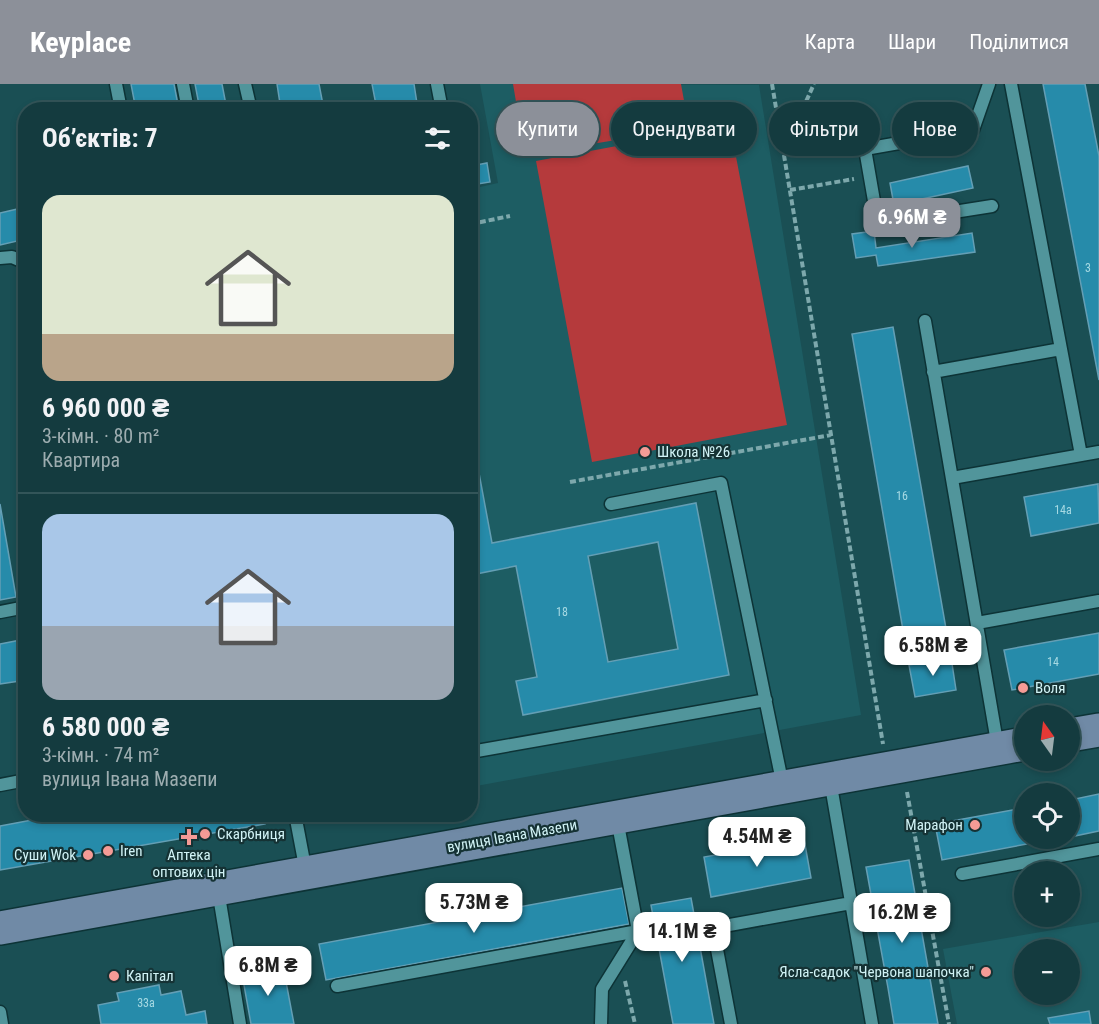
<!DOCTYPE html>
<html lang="uk">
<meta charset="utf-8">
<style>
body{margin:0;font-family:"Roboto Condensed",sans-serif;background:#1d4246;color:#f1f3f6;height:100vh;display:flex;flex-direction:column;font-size:22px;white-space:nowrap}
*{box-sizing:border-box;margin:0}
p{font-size:20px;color:#9dadb0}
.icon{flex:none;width:33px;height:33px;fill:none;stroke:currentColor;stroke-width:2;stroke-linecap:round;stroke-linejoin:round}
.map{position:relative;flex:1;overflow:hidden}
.panel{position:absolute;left:18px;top:18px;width:460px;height:720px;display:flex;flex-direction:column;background:#143b3f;border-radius:24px;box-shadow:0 3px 9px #0003,0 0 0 2px #335559}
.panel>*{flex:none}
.banner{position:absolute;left:496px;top:18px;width:512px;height:54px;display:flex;gap:12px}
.needle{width:39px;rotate:346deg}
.controls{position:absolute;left:1014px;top:621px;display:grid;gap:12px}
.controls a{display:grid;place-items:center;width:66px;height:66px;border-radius:50%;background:#143b3f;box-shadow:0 3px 9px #0003,0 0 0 2px #335559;font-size:30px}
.price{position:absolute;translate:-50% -51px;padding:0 14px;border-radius:12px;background:#fff;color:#222;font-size:20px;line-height:39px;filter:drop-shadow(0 2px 3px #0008)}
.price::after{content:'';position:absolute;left:50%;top:36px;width:18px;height:14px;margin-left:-9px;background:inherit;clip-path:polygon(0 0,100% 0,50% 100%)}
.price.selected{background:#8c9099;color:#fff}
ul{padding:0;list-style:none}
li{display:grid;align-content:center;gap:12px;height:318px;padding:0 24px}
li+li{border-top:2px solid #335559}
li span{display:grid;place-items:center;height:186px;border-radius:18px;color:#555}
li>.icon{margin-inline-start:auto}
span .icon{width:108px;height:108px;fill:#fffc;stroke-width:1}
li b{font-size:26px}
h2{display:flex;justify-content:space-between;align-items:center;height:72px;padding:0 24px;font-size:26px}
.tag{padding:0 21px;border-radius:27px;background:#143b3f;box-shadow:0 3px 9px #0003,0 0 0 2px #335559;font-size:21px;line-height:54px}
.tag.selected{background:#8c9099;color:#fff}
header{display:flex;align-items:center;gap:36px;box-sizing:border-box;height:84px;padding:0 30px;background:#8c9099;color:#fff}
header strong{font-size:28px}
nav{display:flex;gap:33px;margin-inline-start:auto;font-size:21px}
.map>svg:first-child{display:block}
.built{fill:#1d5d63;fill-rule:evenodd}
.green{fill:#b53a3c}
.building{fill:#268baa;stroke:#649fb5;stroke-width:1.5;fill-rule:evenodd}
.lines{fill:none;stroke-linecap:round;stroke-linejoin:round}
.lane-casing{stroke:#0d3336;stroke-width:15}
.secondary-casing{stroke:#0d3336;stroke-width:36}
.path{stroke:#7da8ac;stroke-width:4;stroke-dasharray:6 3;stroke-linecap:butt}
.lane{stroke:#51959b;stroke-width:12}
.secondary{stroke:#708aa6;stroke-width:33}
.poi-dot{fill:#f59b96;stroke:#153234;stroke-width:2}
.labels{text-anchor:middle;stroke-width:4.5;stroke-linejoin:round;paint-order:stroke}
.number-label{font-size:12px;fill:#a6d9e3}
.poi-label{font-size:15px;fill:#d1f3f6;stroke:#153234;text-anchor:start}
.street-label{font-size:15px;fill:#d1f3f6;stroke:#153234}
</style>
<header>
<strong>Keyplace</strong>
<nav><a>Карта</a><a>Шари</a><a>Поділитися</a></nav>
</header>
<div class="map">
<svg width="1099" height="940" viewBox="0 0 1099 940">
<rect width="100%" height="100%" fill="#1a4f54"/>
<path class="built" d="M480,0L759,1L861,631L471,703V105L498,99Z
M1099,838V940H957L943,865ZM1024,866H1070V910H1024Z"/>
<path class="green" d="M513,0H681L689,44L525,71Z
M730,41L787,341L592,378L536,77Z"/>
<path class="building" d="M131,0H174L179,26H136Z
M195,0H222L227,26H200Z
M277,0H319L324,26H281Z
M372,0H414L418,26H377Z
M1043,0H1085L1099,72V296Z
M487,79L490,98L471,101V82Z
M968,82L973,104L894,121L890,99Z
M26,123V155L0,161V129Z
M874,147L876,164L972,149L975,168L878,182L876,171L856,174L852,150Z
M893,243L951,573L909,581L852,250Z
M476,373L492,459L696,419L729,591L523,631L516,597L537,593L516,482L471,491V374ZM658,458L678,565L608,578L588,472Z
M1098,400L1099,439L1031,452L1024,413Z
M0,420L16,513L0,516Z
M1099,549V590L1012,606L1004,566Z
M26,555V596L0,600V560Z
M951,573L956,606L915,613L909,581Z
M1099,710V747L1070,753V716Z
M1024,724V754H1059L942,776L935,740Z
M64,730H263L265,740L0,786V742Z
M804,755L811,794L711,813L704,773Z
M909,776L938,940H894L888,904L866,783Z
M622,804L629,840L326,896L319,860Z
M691,814L704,885L714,940H673L651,821Z
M283,882L294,940H251L242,890Z
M159,901L161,911L181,907L186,931L205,927L207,940H101L98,921L119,917L117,909Z
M1089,927L1091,940H1050L1048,934Z"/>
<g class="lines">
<defs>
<path id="lane" d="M116,0L121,26
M183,0L188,26
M245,0L251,26
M437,0L442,26
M989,0L973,46L865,65L878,140L992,122
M1011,0L1081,371
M0,174L12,173L26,179
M925,237L998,664
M933,288L1061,265
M952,394L1099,368
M611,420L721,399L783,702
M0,528L26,523
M977,539L1099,517
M471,668L766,616
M830,696L872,940
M0,701L26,696
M295,730L306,788
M962,790L1099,765
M218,806L240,940
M337,902L638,847
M0,928L2,940
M601,940L602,905L638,847L617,735
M731,940L713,844L851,819"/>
<path id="secondary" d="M1070,651L1099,646
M0,844L1024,660"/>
</defs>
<use href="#lane" class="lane-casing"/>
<use href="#secondary" class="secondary-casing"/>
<path class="path" d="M772,0L883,660
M784,66L814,0
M790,106L854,95
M471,140L510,132
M570,398L831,351
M907,708L949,940
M625,897L635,940"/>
<use href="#lane" class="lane"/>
<use href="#secondary" class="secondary"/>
</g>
<g class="poi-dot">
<circle cx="645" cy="368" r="6"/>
<circle cx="1023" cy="604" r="6"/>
<circle cx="975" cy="741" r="6"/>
<circle cx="205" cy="750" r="6"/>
<path d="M186 744h6v6h6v6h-6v6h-6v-6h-6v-6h6z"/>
<circle cx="108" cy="767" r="6"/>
<circle cx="88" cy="771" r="6"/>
<circle cx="986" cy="888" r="6"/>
<circle cx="114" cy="892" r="6"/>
</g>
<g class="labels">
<g class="number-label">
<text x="1088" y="188">3</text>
<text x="902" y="416">16</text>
<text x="1063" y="430">14а</text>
<text x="562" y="532">18</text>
<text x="1053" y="582">14</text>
<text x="146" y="923">33а</text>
</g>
<g class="poi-label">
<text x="657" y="373">Школа №26</text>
<text x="1035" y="609">Воля</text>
<text x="963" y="746" text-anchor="end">Марафон</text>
<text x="217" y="755">Скарбниця</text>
<text x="120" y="772">Iren</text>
<text x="76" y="776" text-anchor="end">Суши Wok</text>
<text x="189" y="776" text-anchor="middle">Аптека<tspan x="189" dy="17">оптових цін</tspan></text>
<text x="974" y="893" text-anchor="end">Ясла-садок "Червона шапочка"</text>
<text x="126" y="897">Капітал</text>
</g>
<g class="street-label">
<text transform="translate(512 752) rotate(-10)" y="5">вулиця Івана Мазепи</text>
</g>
</g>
</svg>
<div class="controls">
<a><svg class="needle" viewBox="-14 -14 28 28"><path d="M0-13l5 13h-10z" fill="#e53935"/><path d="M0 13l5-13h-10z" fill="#9dadb0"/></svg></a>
<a><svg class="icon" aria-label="locate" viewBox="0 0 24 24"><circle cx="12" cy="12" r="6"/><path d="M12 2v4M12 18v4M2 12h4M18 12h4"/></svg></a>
<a>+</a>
<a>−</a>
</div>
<b class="price selected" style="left:912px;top:165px">6.96M ₴</b>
<b class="price" style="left:933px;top:593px">6.58M ₴</b>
<b class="price" style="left:757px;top:784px">4.54M ₴</b>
<b class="price" style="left:474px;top:850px">5.73M ₴</b>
<b class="price" style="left:902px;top:860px">16.2M ₴</b>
<b class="price" style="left:682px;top:879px">14.1M ₴</b>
<b class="price" style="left:268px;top:913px">6.8M ₴</b>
<div class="banner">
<a class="tag selected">Купити</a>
<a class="tag">Орендувати</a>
<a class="tag">Фільтри</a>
<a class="tag">Нове</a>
</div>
<section class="panel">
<h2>Об’єктів: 7<svg class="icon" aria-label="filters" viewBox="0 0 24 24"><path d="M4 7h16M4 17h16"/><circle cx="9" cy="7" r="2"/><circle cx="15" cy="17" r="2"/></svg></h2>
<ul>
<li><span style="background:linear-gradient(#dfe7d0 75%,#b9a48a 0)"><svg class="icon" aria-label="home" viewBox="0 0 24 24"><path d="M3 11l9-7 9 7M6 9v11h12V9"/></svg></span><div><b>6 960 000 ₴</b><p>3-кімн. · 80 m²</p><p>Квартира</p></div></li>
<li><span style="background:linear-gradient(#a9c7e8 60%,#9aa5b1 0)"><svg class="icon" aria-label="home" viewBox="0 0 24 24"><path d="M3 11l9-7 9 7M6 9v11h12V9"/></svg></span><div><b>6 580 000 ₴</b><p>3-кімн. · 74 m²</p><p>вулиця Івана Мазепи</p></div></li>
</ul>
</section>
</div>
